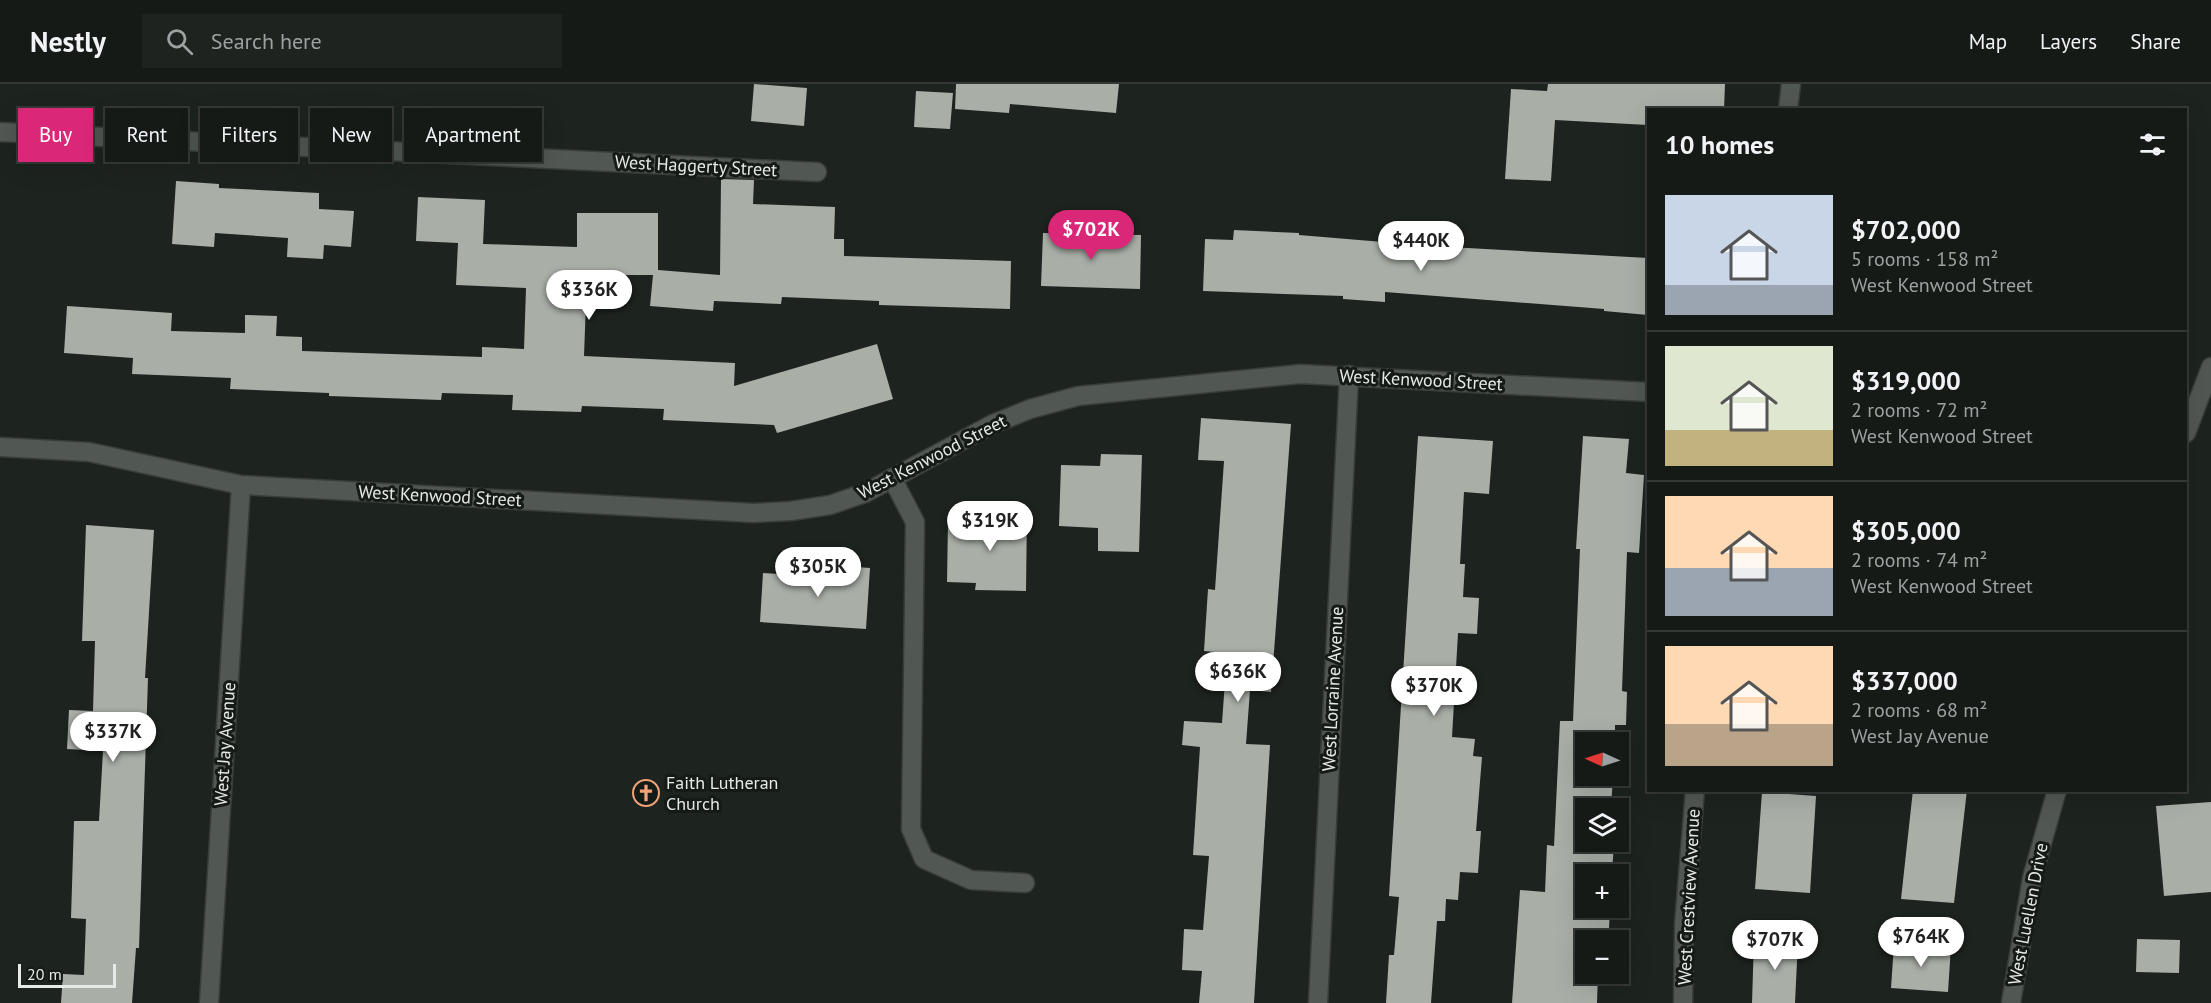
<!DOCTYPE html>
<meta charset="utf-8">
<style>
body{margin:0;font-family:"PT Sans",sans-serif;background:#1f2320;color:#f1f3f6;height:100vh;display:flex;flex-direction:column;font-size:22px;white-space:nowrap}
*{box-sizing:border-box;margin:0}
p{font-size:20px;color:#9ea1a1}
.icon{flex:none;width:33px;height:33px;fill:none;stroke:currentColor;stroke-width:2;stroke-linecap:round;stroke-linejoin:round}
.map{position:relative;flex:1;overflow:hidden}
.details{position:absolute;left:1647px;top:24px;width:540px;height:684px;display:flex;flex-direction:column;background:#161a17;border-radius:0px;box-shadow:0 6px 24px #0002,0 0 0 2px #353836}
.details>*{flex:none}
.banner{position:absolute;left:18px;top:24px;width:570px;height:54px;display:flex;gap:12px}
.needle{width:39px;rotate:273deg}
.fabs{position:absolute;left:1575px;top:648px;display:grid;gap:12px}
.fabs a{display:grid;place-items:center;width:54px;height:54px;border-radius:0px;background:#161a17;box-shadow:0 6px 24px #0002,0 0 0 2px #353836;font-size:30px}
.scale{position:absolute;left:18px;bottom:15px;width:98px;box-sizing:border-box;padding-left:6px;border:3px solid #e6eae7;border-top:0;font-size:16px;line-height:21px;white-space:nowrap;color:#e6eae7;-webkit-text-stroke:4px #141a16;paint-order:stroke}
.price{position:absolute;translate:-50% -51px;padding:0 14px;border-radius:21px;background:#fff;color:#222;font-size:20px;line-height:39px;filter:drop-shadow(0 2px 3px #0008)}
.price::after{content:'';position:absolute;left:50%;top:36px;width:18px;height:14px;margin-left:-9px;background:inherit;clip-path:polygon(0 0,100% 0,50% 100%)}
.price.active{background:#db2777;color:#fff}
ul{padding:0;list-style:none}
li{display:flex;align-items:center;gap:18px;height:150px;padding:0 18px}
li+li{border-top:2px solid #353836}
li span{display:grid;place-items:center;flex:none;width:168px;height:120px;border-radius:0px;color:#555}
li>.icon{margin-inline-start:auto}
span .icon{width:72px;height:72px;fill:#fffc;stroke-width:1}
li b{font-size:26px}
h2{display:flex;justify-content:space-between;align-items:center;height:72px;padding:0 18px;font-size:26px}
.tag{padding:0 21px;border-radius:0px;background:#161a17;box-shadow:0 6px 24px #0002,0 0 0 2px #353836;font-size:21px;line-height:54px}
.tag.active{background:#db2777;color:#fff}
header{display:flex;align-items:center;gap:36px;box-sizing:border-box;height:84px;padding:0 30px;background:#161a17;border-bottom:2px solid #353836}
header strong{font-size:28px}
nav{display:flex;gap:33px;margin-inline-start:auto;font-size:21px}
.search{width:420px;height:54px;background:#1f2320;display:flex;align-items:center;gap:15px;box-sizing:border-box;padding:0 21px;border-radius:0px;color:#9ea1a1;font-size:22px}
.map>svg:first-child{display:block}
.building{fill:#a9aea7}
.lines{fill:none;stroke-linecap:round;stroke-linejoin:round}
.minor-casing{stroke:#383d3a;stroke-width:21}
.minor{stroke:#515753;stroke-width:18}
.labels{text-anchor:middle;stroke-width:6;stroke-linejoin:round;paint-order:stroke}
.street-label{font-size:18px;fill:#e6eae7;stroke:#141a16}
.poi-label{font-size:18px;fill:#e6eae7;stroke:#141a16;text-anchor:start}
</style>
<header>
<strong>Nestly</strong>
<div class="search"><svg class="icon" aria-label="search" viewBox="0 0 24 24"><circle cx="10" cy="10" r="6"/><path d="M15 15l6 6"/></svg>Search here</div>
<nav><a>Map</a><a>Layers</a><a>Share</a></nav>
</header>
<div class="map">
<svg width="2211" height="919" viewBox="0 0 2211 919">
<rect width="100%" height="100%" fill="#1d231f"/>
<path class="building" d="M754,0L807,4L804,42L751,37Z
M956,0H1119L1116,29L1010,20L1009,29L955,25Z
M1548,0H1725L1724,26H1648V41L1555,36L1551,97L1505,95L1511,5L1547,7Z
M916,7L953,9L950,45L914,43Z
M721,95L754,96L753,120L835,123L834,155H844V172L1011,177L1010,225L879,221V217L782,213L781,220L714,217L713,227L650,222L653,191H587L584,272L735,279L734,302L877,260L893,315L777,349L774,341L663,336L664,325L582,322L581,328L512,326L513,311L442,309L441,316L329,312V309L230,305L231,294L132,290L133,274L64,269L67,222L172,229L171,247L245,249V231L277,232L276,252L302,253V267L482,273V263L524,265L526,204L456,201L458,159L416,157L418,113L485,116L483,160L577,163V129H658V186L720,191Z
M176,97L219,100V104L319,109V125L354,127L351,163L324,161L323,175L287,173L288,154L215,149L214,163L172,160Z
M1234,146L1299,149V151L1431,162L1648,174V231L1604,227V225L1385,208V218L1343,215V212L1203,207L1205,155L1233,156Z
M1043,149L1141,151L1140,205L1041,202Z
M1201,334L1291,340L1271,608L1250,606L1246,660L1270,661L1254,919H1199L1202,887L1182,886L1184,845L1203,846L1209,772L1193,771L1200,663L1182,661L1184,637L1222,639L1227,569L1204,567L1208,505L1215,506L1224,377L1198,376Z
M1418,352L1493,357L1489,410L1464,408L1460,480H1465L1463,513L1479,514L1477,550L1458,549L1452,653L1475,655L1473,672L1482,673L1476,747H1481L1478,789L1460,788L1458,816L1446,815L1445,837H1437L1431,919H1386L1389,871H1394L1399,813L1389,812Z
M1583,352L1629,355L1626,389L1644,391L1639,469L1627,468L1622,607L1627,608L1626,641H1615V658H1586V692H1613L1611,724H1586V758H1614L1612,790H1586V824H1610L1609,844H1599V856H1586V890H1598L1597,919H1512L1520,806L1545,808L1547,761L1554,762L1560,637H1573L1580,465H1576Z
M1101,370L1142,371L1139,468L1098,467V444L1059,442L1061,381L1100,382Z
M993,424L1027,425L1026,507L975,506L976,499L947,498L948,438H993Z
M86,441L154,446L145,594H148L139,864H136L132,919H61L63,890L84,891L86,835L71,834L74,737H99L103,667L67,665L69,626L93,627L95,557H82Z
M827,481L870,484L866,545L760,538L763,489L826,493Z
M1913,706H1967L1954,819L1901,815Z
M1762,708L1816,712L1810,809L1755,805Z
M2211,718V808L2164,812L2156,722Z
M1754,855L1798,857L1795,919H1752Z
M2137,855L2180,856L2179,889L2136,888Z
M1894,860L1951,862L1948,908L1891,904Z"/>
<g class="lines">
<defs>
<path id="minor" d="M1788,26L1791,0
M0,48L817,88
M2186,349L2211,283
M0,363L89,368L241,401L754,429L791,427L830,421L865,409L993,340L1030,325L1078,312L1300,290L1648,308
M892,394L915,438L911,745L924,775L971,796L1025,799
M209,919L241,401
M1318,919L1349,291
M1683,919L1684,841L1695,706
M2011,919L2032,794L2057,706"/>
</defs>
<use href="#minor" class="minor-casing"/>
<use href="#minor" class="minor"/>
</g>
<defs>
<symbol id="church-ring" viewBox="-11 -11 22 22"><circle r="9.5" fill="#141a16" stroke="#efa377" stroke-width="1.5"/><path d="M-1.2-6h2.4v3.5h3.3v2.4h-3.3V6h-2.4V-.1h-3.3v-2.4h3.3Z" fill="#efa377"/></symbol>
</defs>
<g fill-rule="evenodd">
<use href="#church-ring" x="631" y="694" width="30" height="30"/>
</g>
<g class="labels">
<g class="street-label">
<text transform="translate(696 82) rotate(3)" y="6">West Haggerty Street</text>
<text transform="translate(1421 296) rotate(3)" y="6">West Kenwood Street</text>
<text transform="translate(932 373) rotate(-27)" y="6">West Kenwood Street</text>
<text transform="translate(440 412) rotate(3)" y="6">West Kenwood Street</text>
<text transform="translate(1333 605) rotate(-87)" y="6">West Lorraine Avenue</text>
<text transform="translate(225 660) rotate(-86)" y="6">West Jay Avenue</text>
<text transform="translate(1689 813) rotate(-87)" y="6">West Crestview Avenue</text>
<text transform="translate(2028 830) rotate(-79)" y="6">West Luellen Drive</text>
</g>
<g class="poi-label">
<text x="666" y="705">Faith Lutheran<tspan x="666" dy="21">Church</tspan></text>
</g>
</g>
</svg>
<div class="fabs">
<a><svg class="needle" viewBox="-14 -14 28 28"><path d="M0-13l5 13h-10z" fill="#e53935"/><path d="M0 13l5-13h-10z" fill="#9ea1a1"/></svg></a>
<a><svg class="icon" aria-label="layers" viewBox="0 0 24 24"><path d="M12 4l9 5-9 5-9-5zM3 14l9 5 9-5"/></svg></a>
<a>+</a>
<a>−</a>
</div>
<div class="scale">20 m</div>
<b class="price active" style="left:1091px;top:177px">$702K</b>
<b class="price" style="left:1421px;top:188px">$440K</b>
<b class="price" style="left:589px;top:237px">$336K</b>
<b class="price" style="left:990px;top:468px">$319K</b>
<b class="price" style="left:818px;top:514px">$305K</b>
<b class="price" style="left:1238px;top:619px">$636K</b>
<b class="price" style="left:1434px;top:633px">$370K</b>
<b class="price" style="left:113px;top:679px">$337K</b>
<b class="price" style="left:1921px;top:884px">$764K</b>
<b class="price" style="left:1775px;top:887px">$707K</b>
<div class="banner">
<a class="tag active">Buy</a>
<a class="tag">Rent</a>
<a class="tag">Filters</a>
<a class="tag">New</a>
<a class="tag">Apartment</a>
</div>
<section class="details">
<h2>10 homes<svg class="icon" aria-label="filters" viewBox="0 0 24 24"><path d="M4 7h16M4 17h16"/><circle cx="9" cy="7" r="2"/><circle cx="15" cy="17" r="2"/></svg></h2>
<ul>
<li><span style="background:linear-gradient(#c9d6e8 75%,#9aa5b1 0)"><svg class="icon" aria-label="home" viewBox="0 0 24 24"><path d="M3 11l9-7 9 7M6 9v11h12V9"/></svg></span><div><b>$702,000</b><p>5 rooms · 158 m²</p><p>West Kenwood Street</p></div></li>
<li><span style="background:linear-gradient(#dfe7d0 70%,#c2b280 0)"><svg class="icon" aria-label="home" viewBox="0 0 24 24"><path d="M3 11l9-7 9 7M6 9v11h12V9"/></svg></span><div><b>$319,000</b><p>2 rooms · 72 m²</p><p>West Kenwood Street</p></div></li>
<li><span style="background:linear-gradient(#ffd9b3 60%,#9aa5b1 0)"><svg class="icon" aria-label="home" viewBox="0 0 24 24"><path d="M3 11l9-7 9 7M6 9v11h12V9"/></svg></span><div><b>$305,000</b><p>2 rooms · 74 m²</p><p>West Kenwood Street</p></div></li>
<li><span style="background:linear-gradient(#ffd9b3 65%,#b9a48a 0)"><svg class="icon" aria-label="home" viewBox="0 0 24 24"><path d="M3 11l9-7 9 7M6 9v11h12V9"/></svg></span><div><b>$337,000</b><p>2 rooms · 68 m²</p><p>West Jay Avenue</p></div></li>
</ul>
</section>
</div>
